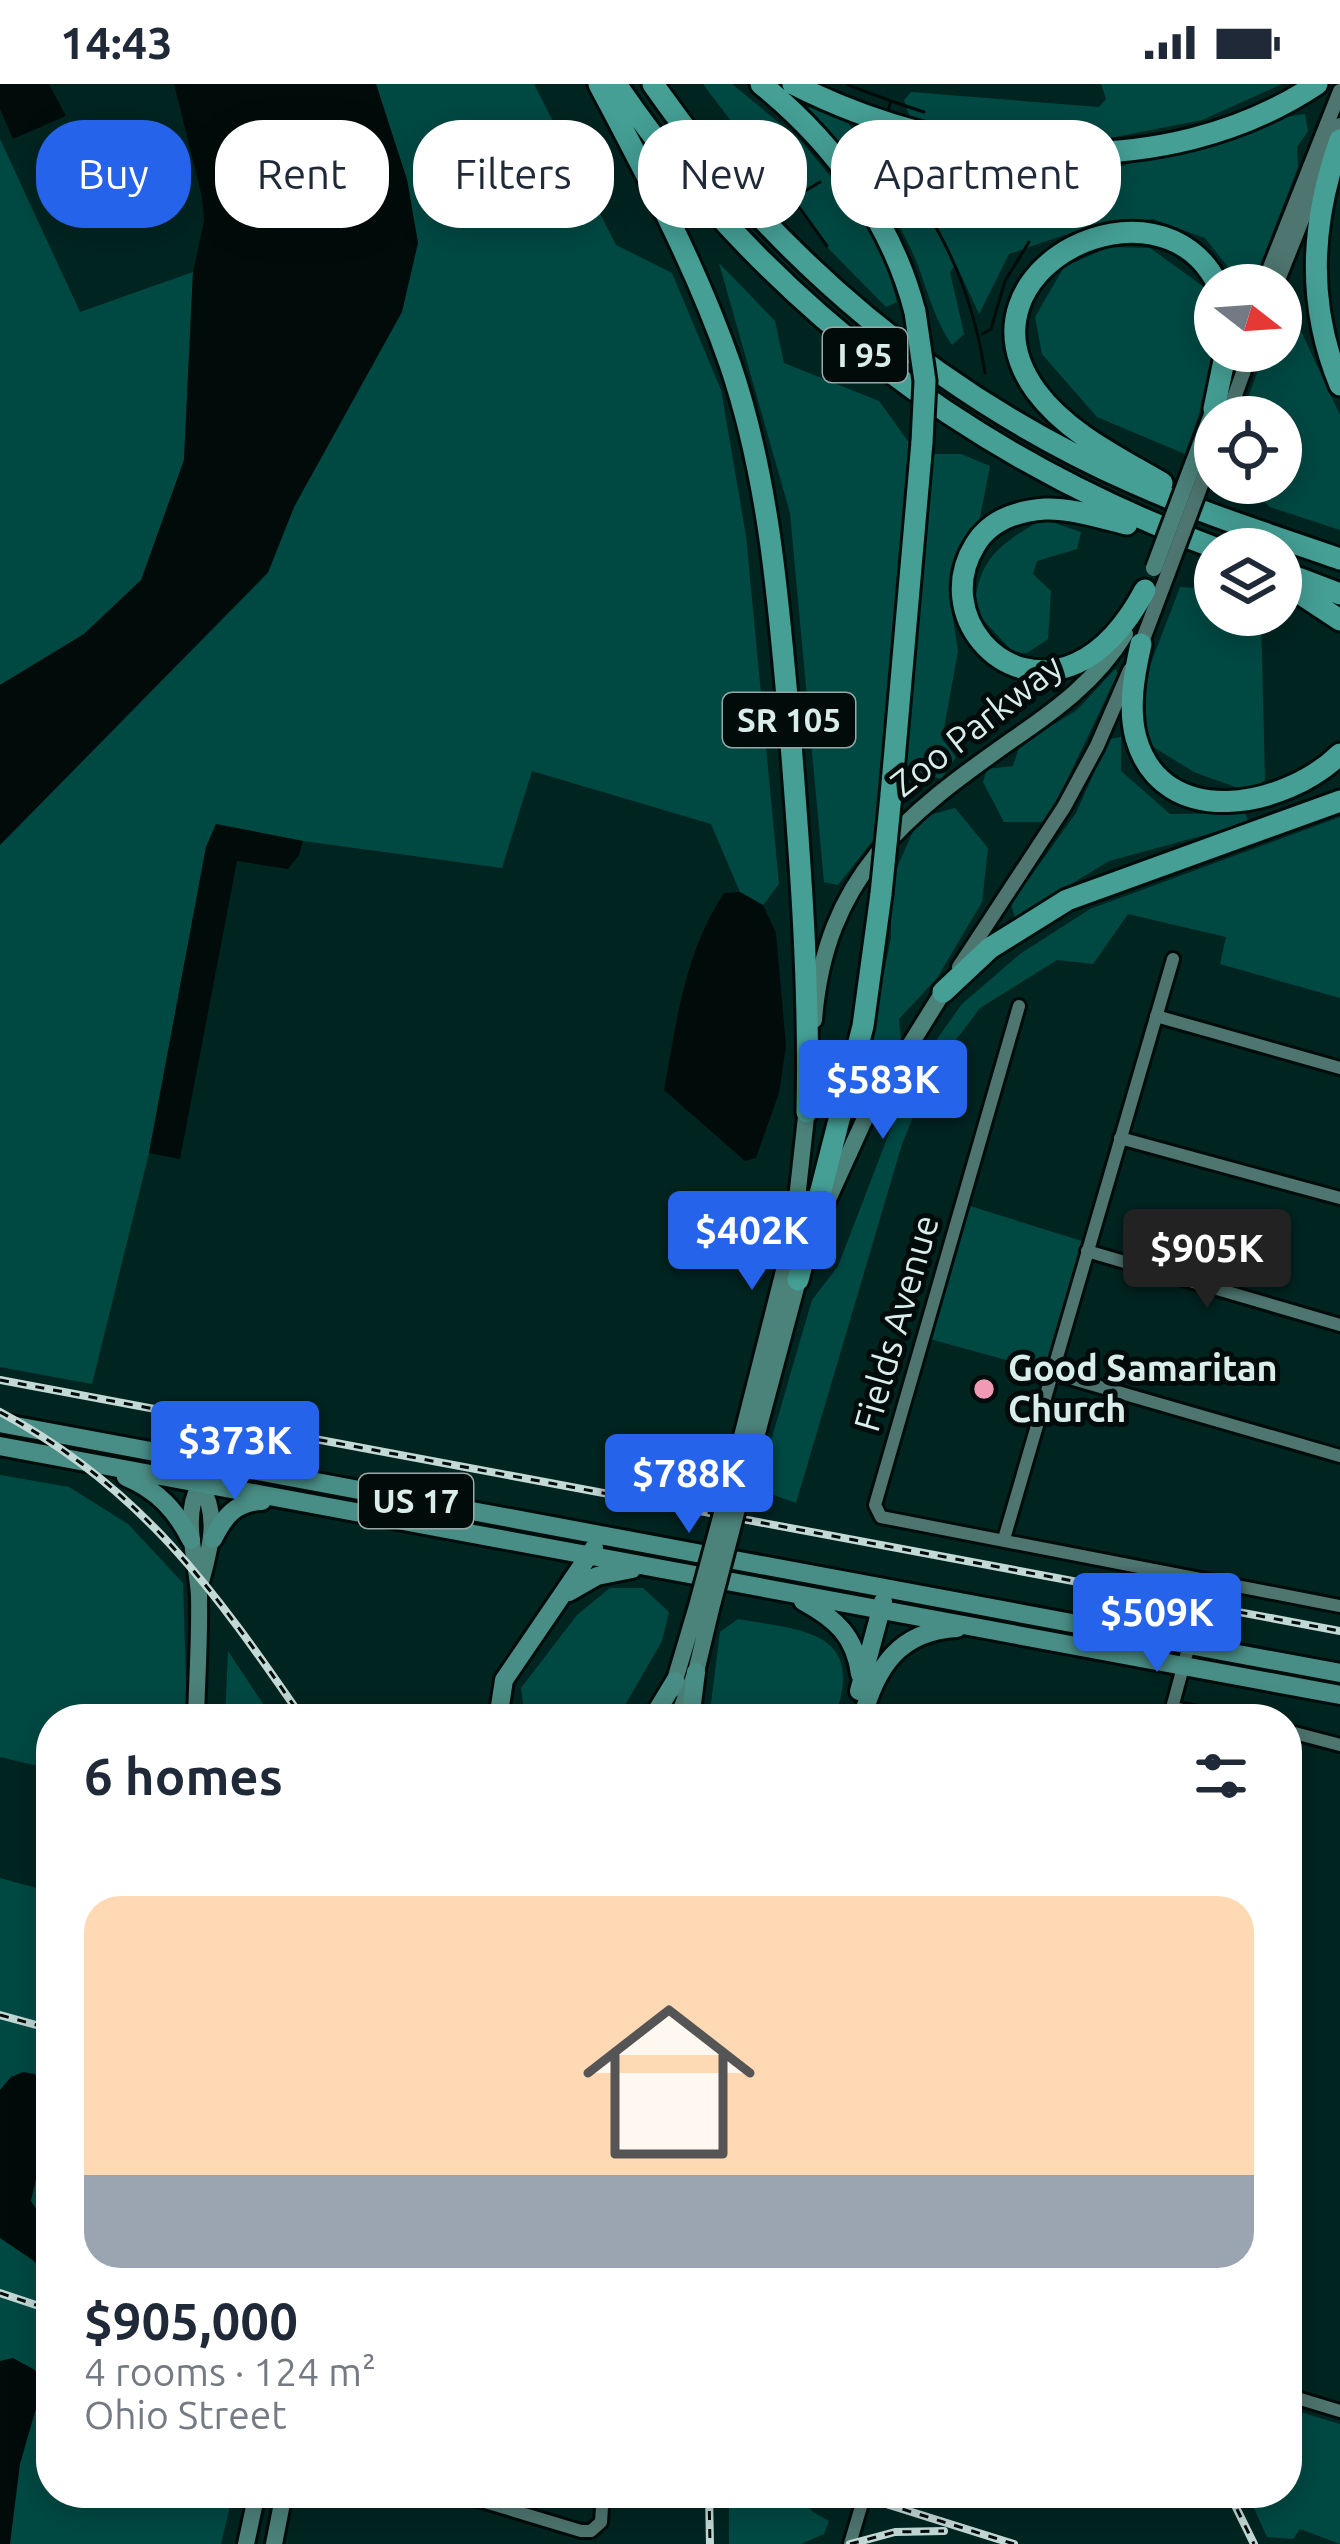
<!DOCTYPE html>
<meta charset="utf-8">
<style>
body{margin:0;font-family:Ubuntu,sans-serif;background:#f6f6f7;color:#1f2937;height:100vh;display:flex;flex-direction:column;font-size:45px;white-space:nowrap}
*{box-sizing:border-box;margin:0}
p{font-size:39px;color:#747a83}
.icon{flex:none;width:66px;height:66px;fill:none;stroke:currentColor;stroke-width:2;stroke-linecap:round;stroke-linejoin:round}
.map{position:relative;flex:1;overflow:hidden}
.side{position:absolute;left:36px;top:1620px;width:1266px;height:804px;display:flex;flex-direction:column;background:#fff;border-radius:48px;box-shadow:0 6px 30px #0003}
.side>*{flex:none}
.banner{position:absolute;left:36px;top:36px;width:1269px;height:108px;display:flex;gap:24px}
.needle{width:78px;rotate:107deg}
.buttons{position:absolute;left:1194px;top:180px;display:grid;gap:24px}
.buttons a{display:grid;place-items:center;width:108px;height:108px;border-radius:50%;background:#fff;box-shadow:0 6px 30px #0003;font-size:60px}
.price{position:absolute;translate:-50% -102px;padding:0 27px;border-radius:12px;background:#2563eb;color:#fff;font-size:39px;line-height:78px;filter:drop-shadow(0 3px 6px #0008)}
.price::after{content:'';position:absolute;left:50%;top:72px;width:36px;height:27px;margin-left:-18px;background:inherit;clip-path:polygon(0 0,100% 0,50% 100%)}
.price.selected{background:#222;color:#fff}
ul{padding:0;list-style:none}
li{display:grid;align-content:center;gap:24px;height:636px;padding:0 48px}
li span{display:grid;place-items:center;height:372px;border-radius:36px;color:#555}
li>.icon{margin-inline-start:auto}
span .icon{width:216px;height:216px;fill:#fffc;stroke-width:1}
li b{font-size:51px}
h2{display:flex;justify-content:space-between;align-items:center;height:144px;padding:0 48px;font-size:51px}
.pill{padding:0 42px;border-radius:48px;background:#fff;box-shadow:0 6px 30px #0003;font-size:42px;line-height:108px}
.pill.selected{background:#2563eb;color:#fff}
.status{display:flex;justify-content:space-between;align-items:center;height:84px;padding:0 60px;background:#fff;direction:ltr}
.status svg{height:33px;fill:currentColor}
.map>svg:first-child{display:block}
.green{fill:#004943}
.water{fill:#010c0a}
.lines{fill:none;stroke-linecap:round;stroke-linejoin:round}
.stream{stroke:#010c0a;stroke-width:3}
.minor-casing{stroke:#000c0a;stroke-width:18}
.tertiary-casing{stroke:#000c0a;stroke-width:20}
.secondary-casing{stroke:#000c0a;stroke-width:22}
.primary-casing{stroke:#000c0a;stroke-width:24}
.motorway-casing{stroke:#000c0a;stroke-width:27}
.minor{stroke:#4e756f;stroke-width:12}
.tertiary{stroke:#4e756f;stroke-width:14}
.secondary{stroke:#4b827a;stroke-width:16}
.primary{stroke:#498e86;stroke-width:18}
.motorway{stroke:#459f95;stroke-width:21}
.rail-casing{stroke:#c3d9d6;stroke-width:8}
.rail{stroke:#010b0a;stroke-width:3;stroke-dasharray:9;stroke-linecap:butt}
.tertiary-bridge-casing{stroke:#000c0a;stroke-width:20;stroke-linecap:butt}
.secondary-bridge-casing{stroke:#000c0a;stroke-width:22;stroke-linecap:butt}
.motorway-bridge-casing{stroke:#000c0a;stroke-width:27;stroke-linecap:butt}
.tertiary-bridge{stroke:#4e756f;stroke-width:14}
.secondary-bridge{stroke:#4b827a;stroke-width:16}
.motorway-bridge{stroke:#459f95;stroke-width:21}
.poi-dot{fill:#f09ab6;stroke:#010b0a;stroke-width:4.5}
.labels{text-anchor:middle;stroke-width:10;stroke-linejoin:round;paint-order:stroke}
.shield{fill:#010b0a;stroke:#98a9a7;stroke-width:3}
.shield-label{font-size:33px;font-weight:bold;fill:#d9edea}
.street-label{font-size:36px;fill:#d9edea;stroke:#010b0a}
.poi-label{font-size:36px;font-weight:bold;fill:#d9edea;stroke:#010b0a;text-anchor:start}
</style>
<div class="status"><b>14:43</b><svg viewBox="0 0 49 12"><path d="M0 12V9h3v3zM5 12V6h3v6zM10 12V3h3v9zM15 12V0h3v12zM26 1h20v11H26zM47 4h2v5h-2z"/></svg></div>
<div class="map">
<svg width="1340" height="2460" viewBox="0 0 1340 2460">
<rect width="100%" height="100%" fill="#002521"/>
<path class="green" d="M376,0H534L616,161L672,189L721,306L746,452L779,800L763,821L740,808L711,740L532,687L502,784L303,757L216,740L206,763L149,1069L92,1300L0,1283V761L268,489L294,423L418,159L407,96Z
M703,0H732L800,56L853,119L882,166L897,218L886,223L825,161Z
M1101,0H1282L1202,36L1110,54L912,40L904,16L911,8L1099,23L1106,15Z
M812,21L847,36L863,66L882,72L930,133L938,126L921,66L1031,84L1119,83L1266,36L1305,30L1308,47L1297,63L1298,83L1256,192L1242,201L1205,154L1153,135L1091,142L1009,170L979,230L956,180L950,188L964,250L952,261C929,227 926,194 908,159C884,108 846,66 807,26Z
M0,55L80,228L193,188L184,376L142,496L84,550L0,601Z
M1109,163L1150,164L1208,206C1222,267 1206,313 1185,370L1097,333L1042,270L1035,233L1064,183Z
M719,179L775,237L784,279L879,317L910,360L874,755L838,801L824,798L790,429Z
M1281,246L1301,247L1340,331V446L1270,423L1244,399H1281V333H1241L1265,267H1281Z
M934,370H961L990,382L979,438L965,456L949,509L958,567L942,655L956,673L941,695L905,684Z
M1043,435L1081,448L1077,465L1037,477L1033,490L1051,507L1048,555L1027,569L1013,568L974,526C979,473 999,461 1043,435Z
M1180,503L1215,505V531H1261L1265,696L1249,708L1194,688L1147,659L1145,595Z
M1115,585L1118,589L1047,738H1004L983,698L987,685L1013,682L1020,661L1077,626Z
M1121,653V687L1170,730L1245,729L1249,739L1109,777L1015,834L1011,820L1076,729L1109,655Z
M955,724L988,764L982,818L937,894L899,935L901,957L879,979L867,971L891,854V797L919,734Z
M1340,733V914L1220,880L1226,853L1128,830L1093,880L1057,876L980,924L931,989L902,1060L796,1419L757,1405L812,1216L838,1182L912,990L962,920L1020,870L1090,825Z
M970,1122L1085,1158L1046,1287L930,1255Z
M0,1391L69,1403L128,1440L183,1499L187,1635H51V1685L0,1673Z
M610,1504H643L669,1528L662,1557L617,1635H525L521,1604L577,1531Z
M738,1535C805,1547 867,1547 834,1635H709L720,1548Z
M228,1567L273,1635H225Z
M0,1794L51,1808V2409H233L221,2460H0Z
M1287,2324L1340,2340V2460L1300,2445L1293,2455L1267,2453L1247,2409H1287Z
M729,2409H795L813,2428L829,2437L824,2450L801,2460H729Z"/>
<path class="water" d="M0,0H49L66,32L13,55L0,25Z
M174,0H376L407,96L418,159L402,228L294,423L268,488L0,761V601L84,550L141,496L184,376L193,188L204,137L202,113Z
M216,740L303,757L299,771L288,785L237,777L180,1075L149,1069L206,763Z
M740,808L763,821L776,849L786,962L779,1009L756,1074L745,1077L664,1006C677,936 684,870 724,809Z
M23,1988L35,1990L51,2025V2031L43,2035L41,2060L48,2062L42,2068L31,2117L40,2131L38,2140L51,2156V2195L34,2177L0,2154V2006L11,1993Z
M13,2274L35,2286L43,2300L20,2380L10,2460H0V2277Z"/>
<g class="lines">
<path class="stream" d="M848,1L891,17L888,26
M891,17L924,28
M878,50L881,60C936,133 971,197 985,289
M820,98L798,111L796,119L827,162
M982,250L991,245L1005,197L1029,158"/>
<defs>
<path id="minor" d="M1019,922L875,1421L881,1433L1340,1522
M1156,932L1340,984
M1120,1054L1340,1114
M1087,1167L1340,1241
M1052,1289L1340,1372
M1004,1455L1173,875
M1174,1624L1227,1635
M1169,1635L1189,1561
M1287,1647L1340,1661
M1287,2311L1340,2327
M455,2409L581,2447H591L601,2438L603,2409
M850,2460L865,2409"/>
<path id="tertiary" d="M1263,201L1340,7
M1276,201L1340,41
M1227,333L1251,267
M1207,385L1215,364
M1139,566L1168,489
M959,883L1064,723L1097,662L1130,586"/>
<path id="secondary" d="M1193,380L1214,325
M814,936C825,793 904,732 1012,656C1056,626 1097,596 1125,550
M825,1122L867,1030L943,908
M731,1396L793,1151L808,1015
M744,1398L801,1185
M200,1400C220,1432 210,1464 201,1498
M672,1606L697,1522
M196,1635C197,1594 200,1552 199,1512C197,1475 181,1434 200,1400
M677,1635L696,1588L711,1525
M246,2460L257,2409
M274,2460L284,2409"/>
<path id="primary" d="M0,1339L1340,1589
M0,1362L1340,1611
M126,1393C157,1406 176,1426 191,1456
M213,1455C224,1433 235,1418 262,1417
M569,1508L597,1492L632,1485
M803,1517C836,1535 855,1552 860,1590
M859,1607L883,1518
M498,1635L504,1596L594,1464
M652,1635L675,1597
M690,1635L696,1588
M862,1635C876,1583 899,1547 957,1544"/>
<path id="motorway" d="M599,0C647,91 696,182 730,280C770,397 779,524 790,647C800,773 810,901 807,1028
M616,0C764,218 971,374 1218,465
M653,0C774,174 940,313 1134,399C1201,429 1271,451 1340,475
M761,0C833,58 892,138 915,228
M793,0C950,80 1163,103 1317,0
M1340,56C1311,138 1306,219 1340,301
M1214,325L1226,267
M1162,399C1118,373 1067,349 1036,307C948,185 1159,82 1218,201
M1127,440C1101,434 1072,424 1045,425C1017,427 990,436 975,461C933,529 1002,613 1077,579C1108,565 1130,534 1145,506
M1293,492L1340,510
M1281,497L1340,536
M1141,560C1134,591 1128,624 1136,654C1163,749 1286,723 1340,670
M891,711L922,358
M943,908L990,864L1067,816L1340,717
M798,1196L863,942L881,810"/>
</defs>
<use href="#minor" class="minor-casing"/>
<use href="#tertiary" class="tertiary-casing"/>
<use href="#secondary" class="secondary-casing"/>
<use href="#primary" class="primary-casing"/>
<use href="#motorway" class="motorway-casing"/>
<use href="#minor" class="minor"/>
<use href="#tertiary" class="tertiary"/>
<use href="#secondary" class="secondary"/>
<use href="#primary" class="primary"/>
<use href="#motorway" class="motorway"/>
<defs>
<path id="rail" d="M0,1296L1340,1547
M0,1328C141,1403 215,1507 303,1635
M0,1931L51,1945
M0,2209L51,2226
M709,2409L710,2460
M851,2409L1014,2460
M1229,2409L1254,2460
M850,2460L895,2448L944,2447"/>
</defs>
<use href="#rail" class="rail-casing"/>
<use href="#rail" class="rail"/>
<defs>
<path id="tertiary-bridge" d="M1168,489L1207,385"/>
<path id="secondary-bridge" d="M1154,484L1193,380
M697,1522L731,1396
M711,1525L744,1398"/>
<path id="motorway-bridge" d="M915,228L925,297L922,358
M881,810L891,711"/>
</defs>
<use href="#tertiary-bridge" class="tertiary-bridge-casing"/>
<use href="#secondary-bridge" class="secondary-bridge-casing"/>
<use href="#motorway-bridge" class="motorway-bridge-casing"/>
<use href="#tertiary-bridge" class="tertiary-bridge"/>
<use href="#secondary-bridge" class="secondary-bridge"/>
<use href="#motorway-bridge" class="motorway-bridge"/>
</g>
<circle class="poi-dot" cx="984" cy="1305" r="12"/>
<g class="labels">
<g class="shield">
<rect x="823" y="244" width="84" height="54" rx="9"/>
<rect x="723" y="609" width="132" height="54" rx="9"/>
<rect x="359" y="1390" width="114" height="54" rx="9"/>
</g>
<g class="shield-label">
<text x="865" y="283">I 95</text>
<text x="789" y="648">SR 105</text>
<text x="416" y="1429">US 17</text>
</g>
<g class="street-label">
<text transform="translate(976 641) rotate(-38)" y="13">Zoo Parkway</text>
<text transform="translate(896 1239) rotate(-74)" y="13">Fields Avenue</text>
</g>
<g class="poi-label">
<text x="1008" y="1297">Good Samaritan<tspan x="1008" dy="41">Church</tspan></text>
</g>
</g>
</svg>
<div class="buttons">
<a><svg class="needle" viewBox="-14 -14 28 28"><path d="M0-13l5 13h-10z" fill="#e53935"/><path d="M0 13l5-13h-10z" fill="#747a83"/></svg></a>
<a><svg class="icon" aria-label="locate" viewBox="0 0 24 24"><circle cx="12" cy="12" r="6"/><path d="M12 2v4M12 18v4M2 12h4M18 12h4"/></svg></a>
<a><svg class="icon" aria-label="layers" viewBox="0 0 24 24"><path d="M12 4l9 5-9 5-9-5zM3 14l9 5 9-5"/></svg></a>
</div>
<b class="price" style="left:883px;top:1058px">$583K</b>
<b class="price" style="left:752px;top:1209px">$402K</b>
<b class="price selected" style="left:1207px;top:1227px">$905K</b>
<b class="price" style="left:235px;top:1419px">$373K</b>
<b class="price" style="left:689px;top:1452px">$788K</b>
<b class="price" style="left:1157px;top:1591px">$509K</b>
<div class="banner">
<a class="pill selected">Buy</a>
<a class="pill">Rent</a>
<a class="pill">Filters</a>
<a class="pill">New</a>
<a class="pill">Apartment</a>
</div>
<section class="side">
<h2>6 homes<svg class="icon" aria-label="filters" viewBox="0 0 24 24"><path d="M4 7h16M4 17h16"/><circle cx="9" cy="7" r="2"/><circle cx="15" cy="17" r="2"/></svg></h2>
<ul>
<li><span style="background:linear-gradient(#ffd9b3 75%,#9aa5b1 0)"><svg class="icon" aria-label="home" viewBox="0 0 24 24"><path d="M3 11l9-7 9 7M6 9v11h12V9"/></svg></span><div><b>$905,000</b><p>4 rooms · 124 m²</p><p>Ohio Street</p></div></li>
</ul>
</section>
</div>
